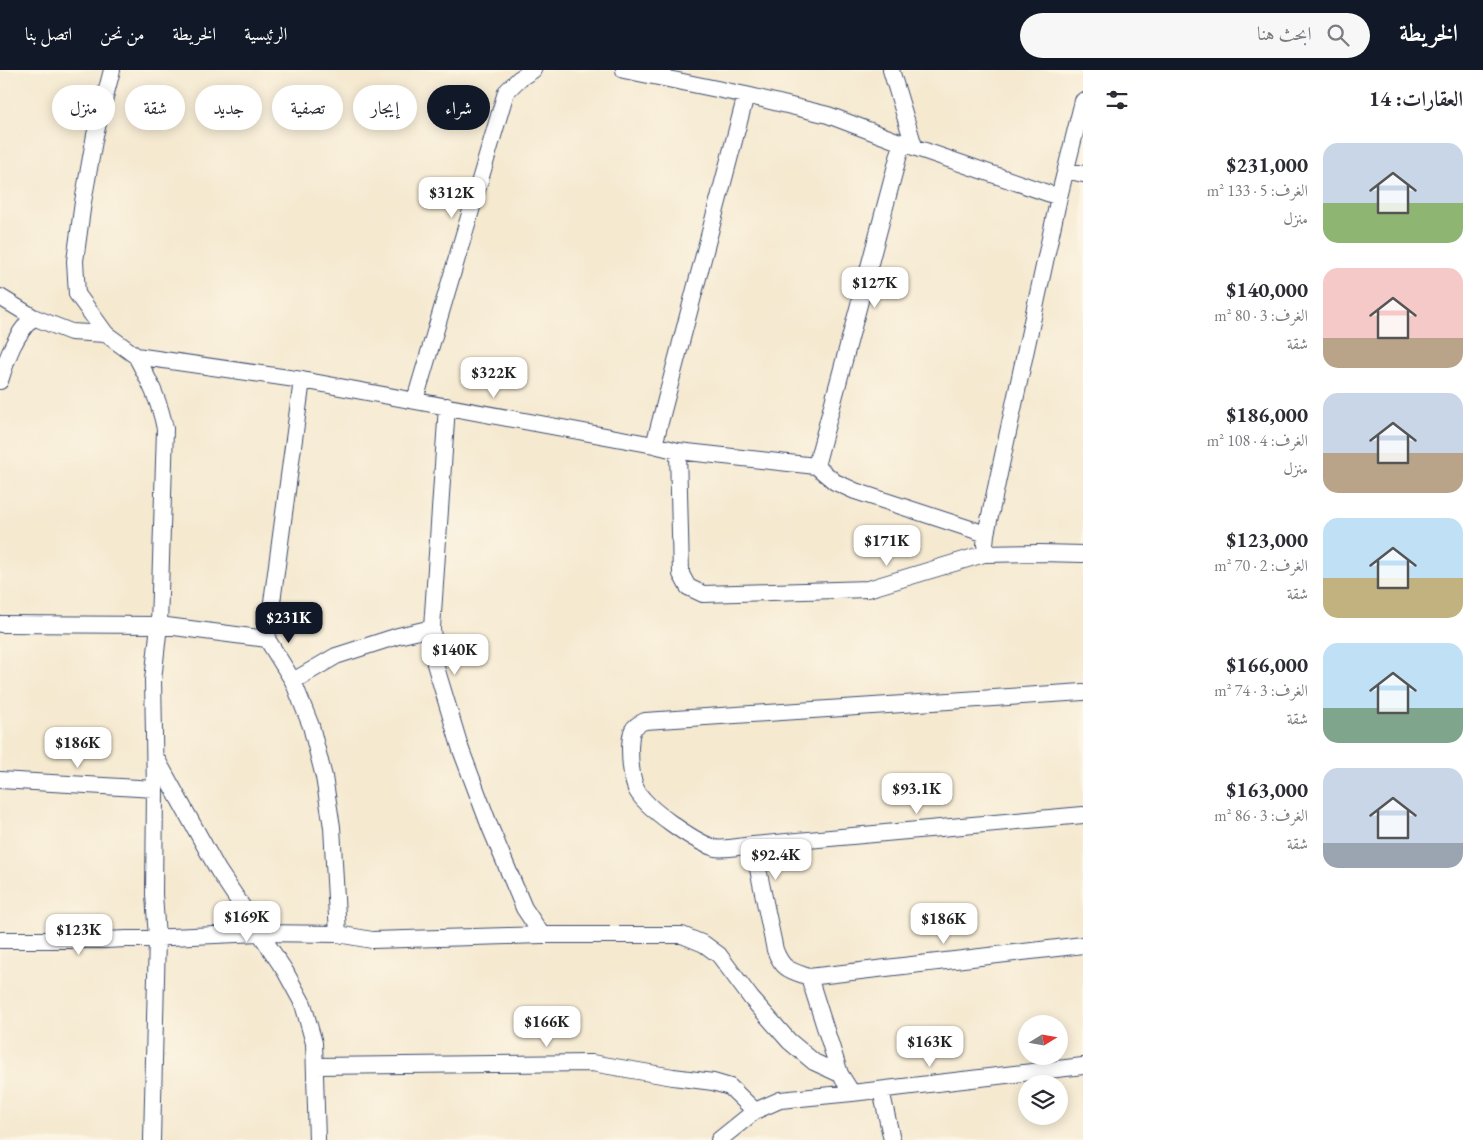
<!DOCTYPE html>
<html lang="ar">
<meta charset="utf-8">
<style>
body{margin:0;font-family:"EB Garamond",Amiri,serif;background:#f7f7f7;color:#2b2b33;direction:rtl;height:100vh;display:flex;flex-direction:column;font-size:19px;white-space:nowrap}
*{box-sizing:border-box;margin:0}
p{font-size:16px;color:#7c7c81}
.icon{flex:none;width:28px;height:28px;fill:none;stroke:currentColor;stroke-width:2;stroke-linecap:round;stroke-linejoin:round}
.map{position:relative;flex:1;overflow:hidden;direction:ltr}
.details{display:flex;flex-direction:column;background:#fff;width:400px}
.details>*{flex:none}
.top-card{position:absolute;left:15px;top:15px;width:475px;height:45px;direction:rtl;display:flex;gap:10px}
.needle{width:32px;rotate:79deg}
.tools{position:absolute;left:1018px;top:945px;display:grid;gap:10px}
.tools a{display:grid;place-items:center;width:50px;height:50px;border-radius:50%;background:#fff;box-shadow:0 2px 12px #0003;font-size:25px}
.price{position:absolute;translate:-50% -42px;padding:0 11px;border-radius:10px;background:#fff;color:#222;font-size:16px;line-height:32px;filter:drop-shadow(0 1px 2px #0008)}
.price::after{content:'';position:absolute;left:50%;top:30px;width:15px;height:11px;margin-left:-8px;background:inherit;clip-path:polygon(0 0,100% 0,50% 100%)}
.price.active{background:#111827;color:#fff}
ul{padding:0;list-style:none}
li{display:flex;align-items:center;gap:15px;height:125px;padding:0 20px}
li span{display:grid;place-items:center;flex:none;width:140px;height:100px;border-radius:15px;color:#555}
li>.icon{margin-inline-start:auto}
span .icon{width:60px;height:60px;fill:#fffc;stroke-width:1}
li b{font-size:21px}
h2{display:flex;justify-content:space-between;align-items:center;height:60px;padding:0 20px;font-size:21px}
.pill{padding:0 18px;border-radius:22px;background:#fff;box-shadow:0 2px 12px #0003;font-size:18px;line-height:45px}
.pill.active{background:#111827;color:#fff}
header{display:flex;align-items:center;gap:30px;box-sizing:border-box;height:70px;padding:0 25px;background:#111827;color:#fff}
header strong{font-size:24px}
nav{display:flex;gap:28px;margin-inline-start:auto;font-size:18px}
.search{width:350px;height:45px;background:#f7f7f7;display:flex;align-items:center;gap:12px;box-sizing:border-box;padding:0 18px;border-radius:28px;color:#7c7c81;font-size:19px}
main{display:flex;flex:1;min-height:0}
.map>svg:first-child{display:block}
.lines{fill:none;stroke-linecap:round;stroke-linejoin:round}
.street-casing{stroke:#3c4b6f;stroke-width:18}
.street{stroke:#fff;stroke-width:16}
</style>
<header>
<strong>الخريطة</strong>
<div class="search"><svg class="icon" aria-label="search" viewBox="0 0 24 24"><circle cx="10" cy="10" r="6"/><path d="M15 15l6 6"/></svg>ابحث هنا</div>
<nav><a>الرئيسية</a><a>الخريطة</a><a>من نحن</a><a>اتصل بنا</a></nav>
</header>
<main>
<section class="details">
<h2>العقارات: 14<svg class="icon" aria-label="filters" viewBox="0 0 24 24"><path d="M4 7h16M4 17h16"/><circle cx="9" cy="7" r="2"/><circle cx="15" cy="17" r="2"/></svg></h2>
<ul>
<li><span style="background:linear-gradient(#c9d6e8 60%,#8fb573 0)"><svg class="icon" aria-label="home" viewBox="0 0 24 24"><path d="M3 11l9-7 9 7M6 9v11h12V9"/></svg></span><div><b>$231,000</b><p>الغرف: 5 · 133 m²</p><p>منزل</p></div></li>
<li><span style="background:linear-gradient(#f6c9c9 70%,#b9a48a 0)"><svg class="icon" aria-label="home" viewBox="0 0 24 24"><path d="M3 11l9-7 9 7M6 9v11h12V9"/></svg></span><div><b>$140,000</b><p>الغرف: 3 · 80 m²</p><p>شقة</p></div></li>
<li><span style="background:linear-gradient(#c9d6e8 60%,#b9a48a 0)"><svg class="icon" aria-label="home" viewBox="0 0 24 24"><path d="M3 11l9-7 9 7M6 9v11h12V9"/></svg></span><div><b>$186,000</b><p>الغرف: 4 · 108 m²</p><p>منزل</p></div></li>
<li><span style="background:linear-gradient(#bfe0f5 60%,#c2b280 0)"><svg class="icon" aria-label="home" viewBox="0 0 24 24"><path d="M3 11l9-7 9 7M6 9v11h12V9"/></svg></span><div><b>$123,000</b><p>الغرف: 2 · 70 m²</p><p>شقة</p></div></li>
<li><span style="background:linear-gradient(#bfe0f5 65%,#7fa58c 0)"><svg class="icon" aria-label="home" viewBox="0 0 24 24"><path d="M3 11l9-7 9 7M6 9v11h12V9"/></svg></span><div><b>$166,000</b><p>الغرف: 3 · 74 m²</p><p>شقة</p></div></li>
<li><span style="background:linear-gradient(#c9d6e8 75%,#9aa5b1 0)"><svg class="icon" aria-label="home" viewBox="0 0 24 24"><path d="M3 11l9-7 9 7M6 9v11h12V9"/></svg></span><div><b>$163,000</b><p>الغرف: 3 · 86 m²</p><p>شقة</p></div></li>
</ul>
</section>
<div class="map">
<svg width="1083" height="1070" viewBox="0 0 1083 1070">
<rect width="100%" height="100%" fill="#fcf5e5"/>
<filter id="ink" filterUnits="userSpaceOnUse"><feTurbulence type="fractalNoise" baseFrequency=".02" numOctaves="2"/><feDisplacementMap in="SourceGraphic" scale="10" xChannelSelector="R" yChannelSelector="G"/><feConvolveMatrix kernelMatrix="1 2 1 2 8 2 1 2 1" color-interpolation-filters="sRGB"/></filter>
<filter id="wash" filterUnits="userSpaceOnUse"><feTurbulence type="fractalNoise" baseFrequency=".0096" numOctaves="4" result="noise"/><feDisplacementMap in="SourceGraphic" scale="20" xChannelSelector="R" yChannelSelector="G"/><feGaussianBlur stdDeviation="1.12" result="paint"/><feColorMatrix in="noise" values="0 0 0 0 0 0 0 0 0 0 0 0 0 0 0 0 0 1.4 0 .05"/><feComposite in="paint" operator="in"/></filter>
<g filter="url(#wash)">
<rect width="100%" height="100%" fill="#f5e9d0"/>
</g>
<g filter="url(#ink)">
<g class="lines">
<defs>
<path id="street" d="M112,0L95,65L83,132L75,191L77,224L106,264L136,286L302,310L654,375L678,381L816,396L835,412L855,421L986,464
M624,0L746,25L828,45L902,73L1059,127
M891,0L914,76
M1066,100L1083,104
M0,227L33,247L71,262L106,264
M136,286C149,310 160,332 165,359L159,555L153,610L155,719L154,824L157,868L152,1070
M0,311C8,285 14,267 33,247
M415,330L506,22L519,9L533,0
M447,336L432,558L435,594L461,680L490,757L524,838L542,865
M654,375L746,25
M678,381L681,504L688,517L703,524L868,519L984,484L1040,483L1083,484
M816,396L902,73
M985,475L986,464L1059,127L1083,31
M0,554L159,555L267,569L293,611L311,656L324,707L332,757L338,864
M267,569L302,310
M293,611L336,586L398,566L432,558
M155,686L218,800L285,901L303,934L314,973L317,1070
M0,710L155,719
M753,775L1083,745
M0,870H105L259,863L338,864L372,870L542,865H682L704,874L719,885L751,928L789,971L814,992L840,1004
M809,907L1083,875
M315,996L592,993L673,1007L713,1012L730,1017L755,1041
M881,1020L892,1070
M852,1023L840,1004L809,907C789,900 783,900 775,880L753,775C743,776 723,780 715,778C695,772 645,738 636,719C631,706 630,692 630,678C631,663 630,657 645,651L1083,622
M719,1070L755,1041L780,1030L852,1023L1083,996"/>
</defs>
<use href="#street" class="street-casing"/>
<use href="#street" class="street"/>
</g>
</g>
</svg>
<div class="tools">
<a><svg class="needle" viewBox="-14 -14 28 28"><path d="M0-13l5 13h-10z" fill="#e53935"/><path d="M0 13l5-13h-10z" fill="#7c7c81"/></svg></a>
<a><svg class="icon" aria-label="layers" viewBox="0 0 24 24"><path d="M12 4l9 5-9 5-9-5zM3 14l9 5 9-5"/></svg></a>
</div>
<b class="price" style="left:452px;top:149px">$312K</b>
<b class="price" style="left:875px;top:239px">$127K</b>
<b class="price" style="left:494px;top:329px">$322K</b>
<b class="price" style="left:887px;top:497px">$171K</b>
<b class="price active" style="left:289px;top:574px">$231K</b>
<b class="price" style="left:455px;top:606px">$140K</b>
<b class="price" style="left:78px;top:699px">$186K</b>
<b class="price" style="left:917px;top:745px">$93.1K</b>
<b class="price" style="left:776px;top:811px">$92.4K</b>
<b class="price" style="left:247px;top:873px">$169K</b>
<b class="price" style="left:944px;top:875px">$186K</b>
<b class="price" style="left:79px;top:886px">$123K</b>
<b class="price" style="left:547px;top:978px">$166K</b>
<b class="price" style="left:930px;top:998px">$163K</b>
<div class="top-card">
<a class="pill active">شراء</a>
<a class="pill">إيجار</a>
<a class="pill">تصفية</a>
<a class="pill">جديد</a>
<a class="pill">شقة</a>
<a class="pill">منزل</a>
</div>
</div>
</main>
